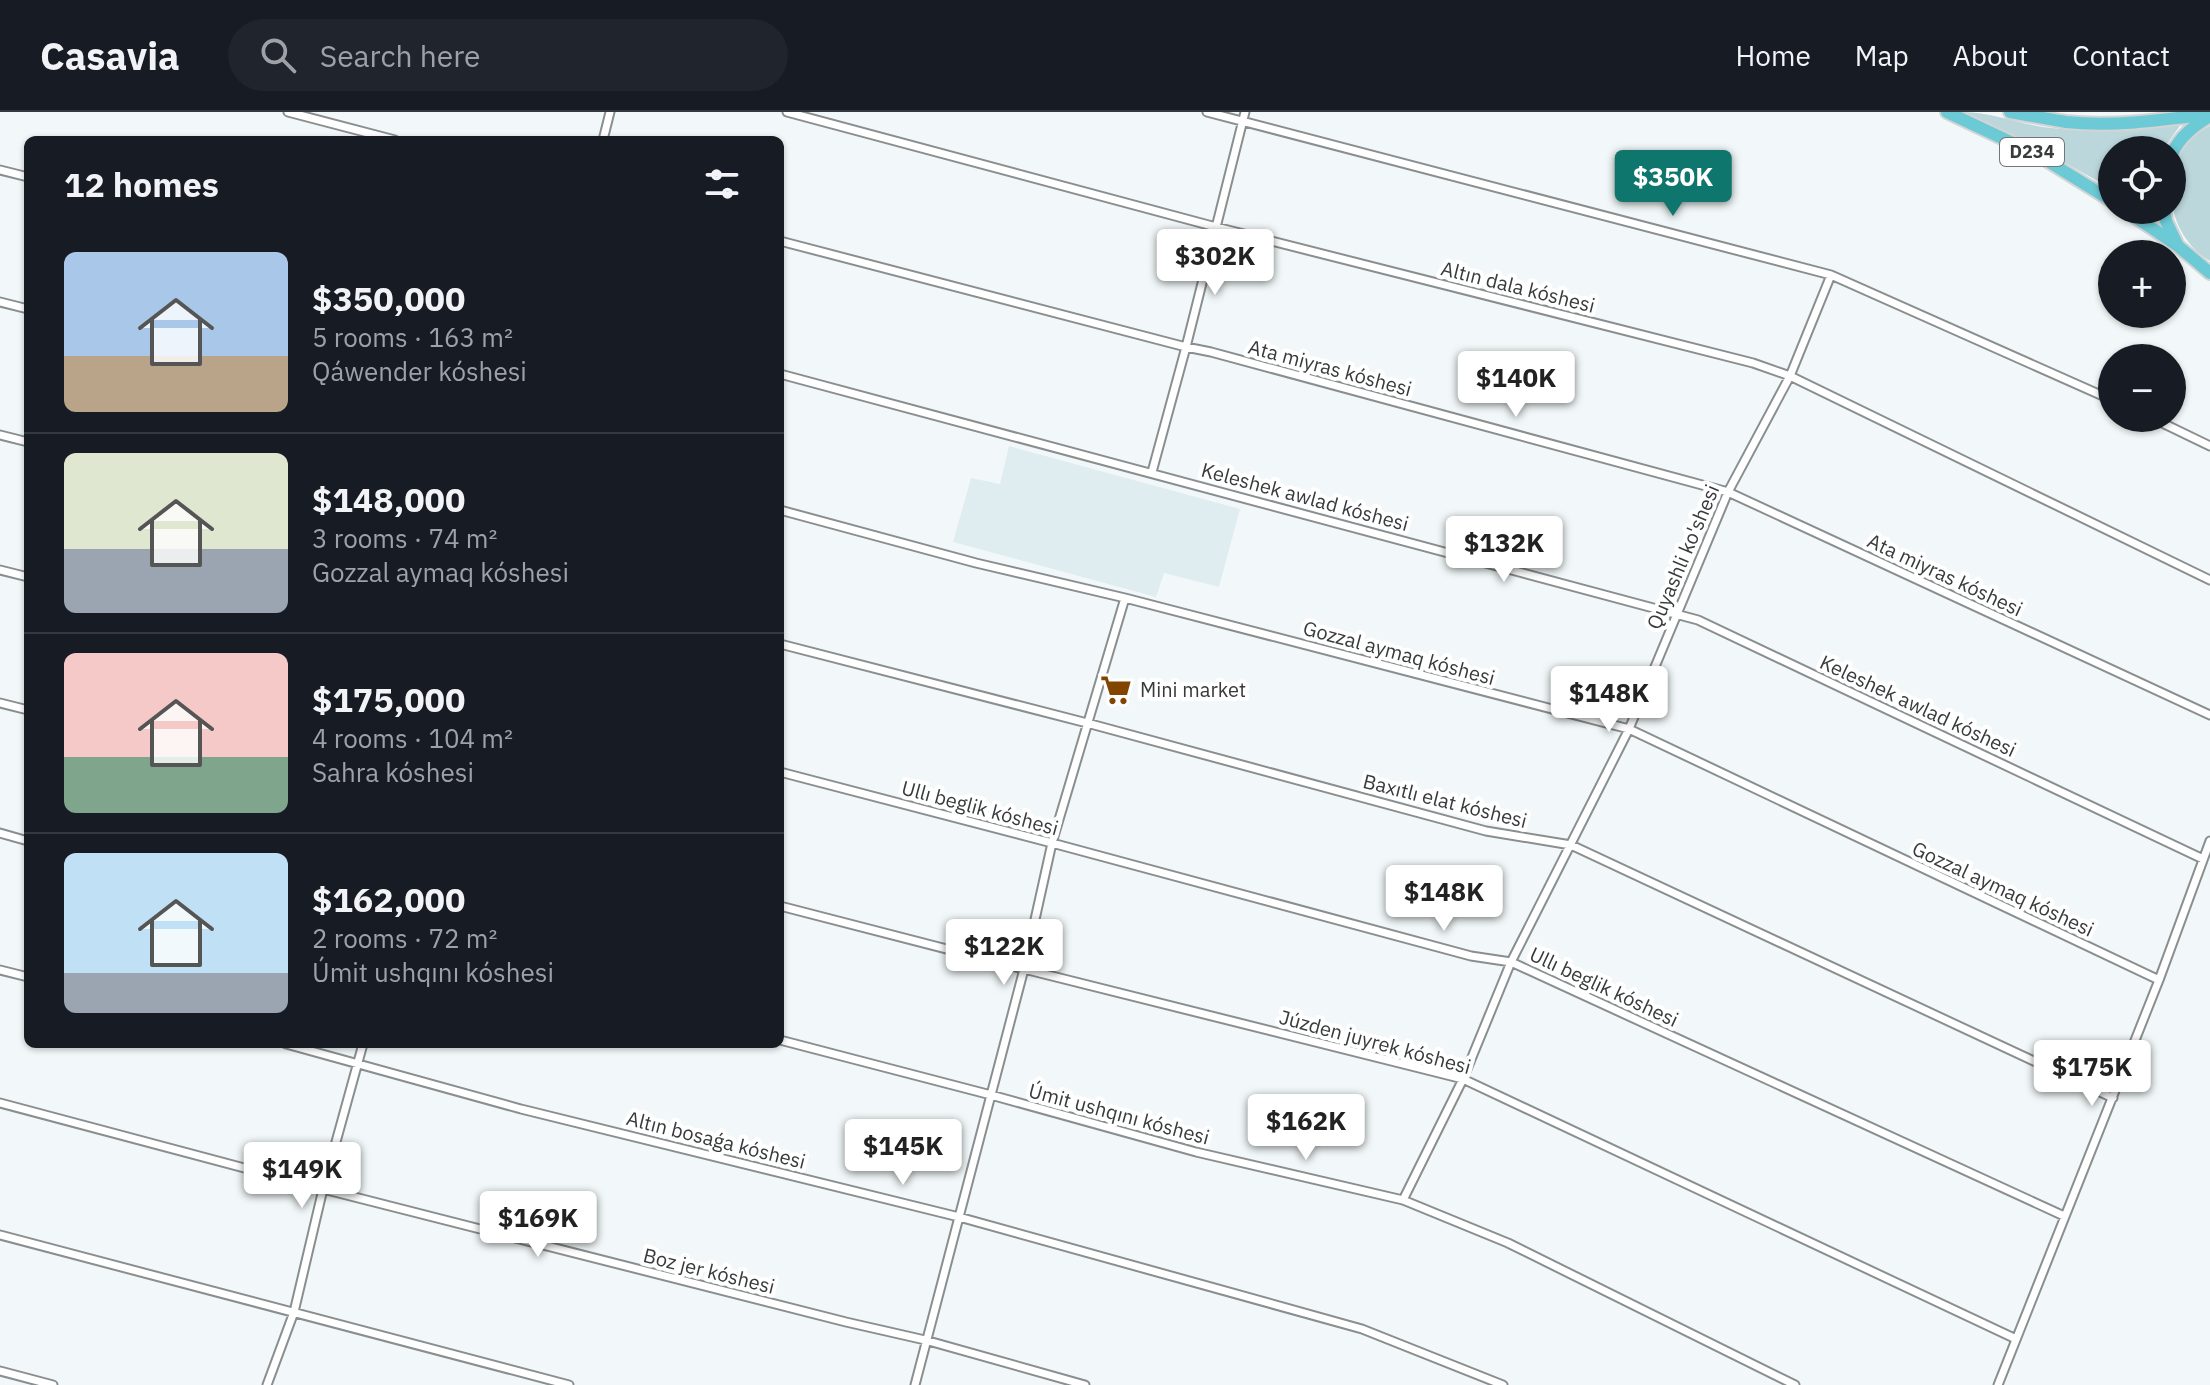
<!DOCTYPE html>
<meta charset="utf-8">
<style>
body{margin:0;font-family:"IBM Plex Sans",sans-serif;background:#20242c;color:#f1f3f6;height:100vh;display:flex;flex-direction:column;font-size:30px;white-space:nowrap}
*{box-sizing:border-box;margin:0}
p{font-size:26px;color:#9ea1a6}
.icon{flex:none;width:44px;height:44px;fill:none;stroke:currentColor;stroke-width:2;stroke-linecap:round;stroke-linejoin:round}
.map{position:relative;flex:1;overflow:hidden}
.side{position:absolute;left:24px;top:24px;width:760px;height:912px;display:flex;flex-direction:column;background:#171b24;border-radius:12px;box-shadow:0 2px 6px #0004}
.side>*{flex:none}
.fabs{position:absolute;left:2098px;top:24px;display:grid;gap:16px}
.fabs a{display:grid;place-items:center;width:88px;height:88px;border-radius:50%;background:#171b24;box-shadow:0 2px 6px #0004;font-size:40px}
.price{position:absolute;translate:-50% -68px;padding:0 18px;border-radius:8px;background:#fff;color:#222;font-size:26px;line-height:52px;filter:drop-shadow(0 2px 4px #0008)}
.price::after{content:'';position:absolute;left:50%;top:48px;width:24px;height:18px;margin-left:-12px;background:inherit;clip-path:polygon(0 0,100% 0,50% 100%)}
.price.current{background:#0f766e;color:#fff}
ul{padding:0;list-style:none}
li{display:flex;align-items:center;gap:24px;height:200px;padding:0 40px}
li+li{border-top:2px solid #363941}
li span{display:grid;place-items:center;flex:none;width:224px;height:160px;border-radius:12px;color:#555}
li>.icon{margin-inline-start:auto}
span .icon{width:96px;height:96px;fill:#fffc;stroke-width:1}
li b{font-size:34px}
h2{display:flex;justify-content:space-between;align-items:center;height:96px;padding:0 40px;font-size:34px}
header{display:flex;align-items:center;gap:48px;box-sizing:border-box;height:112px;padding:0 40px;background:#171b24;border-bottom:2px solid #363941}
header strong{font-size:38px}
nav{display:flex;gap:44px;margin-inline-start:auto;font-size:28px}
.search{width:560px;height:72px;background:#20242c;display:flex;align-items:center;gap:20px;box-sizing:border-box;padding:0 28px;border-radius:44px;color:#9ea1a6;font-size:30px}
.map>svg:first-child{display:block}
.built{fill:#dfedf0}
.green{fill:#bbd7dc}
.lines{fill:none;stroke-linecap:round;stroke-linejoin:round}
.street-casing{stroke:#898f90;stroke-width:11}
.primary-casing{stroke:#d3d4d4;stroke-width:16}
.street{stroke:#fff;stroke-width:7}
.primary{stroke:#6bcad5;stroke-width:12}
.labels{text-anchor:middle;stroke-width:8;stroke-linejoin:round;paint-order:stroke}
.shield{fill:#fff;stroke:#747576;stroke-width:2}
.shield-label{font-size:18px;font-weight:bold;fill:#383a3b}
.street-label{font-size:20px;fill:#383a3b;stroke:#fff}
.poi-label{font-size:20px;fill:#383a3b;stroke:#fff;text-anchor:start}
</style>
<header>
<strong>Casavia</strong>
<div class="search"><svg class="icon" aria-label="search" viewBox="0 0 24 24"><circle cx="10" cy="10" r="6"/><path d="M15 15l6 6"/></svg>Search here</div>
<nav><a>Home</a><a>Map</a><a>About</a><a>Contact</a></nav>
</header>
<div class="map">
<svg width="2210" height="1273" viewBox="0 0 2210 1273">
<rect width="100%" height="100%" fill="#f2f8f9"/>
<path class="built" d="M1009,334L1240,397L1219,475L1164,461L1156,485L953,430L971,366L1000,372Z"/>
<path class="green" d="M1963,0C1990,0 2017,11 2043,15C2090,21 2135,20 2181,12L2163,38H2112V77L2024,28Z
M2210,14V149C2160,120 2156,40 2210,14Z"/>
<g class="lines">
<defs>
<path id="street" d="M288,0L395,28
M787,0L1216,115L1753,251L1790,264L2210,468
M1207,0L1831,163L2112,288
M603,28L610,0
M0,58L28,65
M780,129L1186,235L1211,240L1728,380L2210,603
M0,190L28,197
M780,262L1698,508L2203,747
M2152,306L2210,334
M0,323L28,330
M1152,360L1186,235L1245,0
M780,398L976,451L1125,486L1629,617L2159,868
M0,458L28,465
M780,532L1087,611L1486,719L1571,733L2113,986
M0,591L28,598
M780,660L1052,731L1471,844L1511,850L2064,1104
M0,721L28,729
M780,794L1024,857L1463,967L2016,1227
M0,858L28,865
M780,928L991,983L1196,1040L1403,1088L1508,1131L1795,1273
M286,932L521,997L959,1105L1362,1217L1503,1273
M0,991L323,1077L846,1210L925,1228L1085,1273
M1403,1088L1463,967L1511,850L1629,617L1728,380L1790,264L1831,163
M0,1123L569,1273
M0,1259L53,1273
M267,1273L294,1200L323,1077L363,932
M915,1273L1024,857L1052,731L1125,486
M1998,1273L2159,868L2210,729"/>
<path id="primary" d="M1947,0L2038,43L2112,89
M2010,0C2028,3 2047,7 2066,10C2113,15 2163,8 2210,2
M2172,42C2180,24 2194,14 2210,4
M2125,98L2177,133L2210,161
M2164,98L2166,109L2177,132"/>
</defs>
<use href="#street" class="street-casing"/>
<use href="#primary" class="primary-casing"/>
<use href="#street" class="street"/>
<use href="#primary" class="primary"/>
</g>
<defs>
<symbol id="supermarket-bare" viewBox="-9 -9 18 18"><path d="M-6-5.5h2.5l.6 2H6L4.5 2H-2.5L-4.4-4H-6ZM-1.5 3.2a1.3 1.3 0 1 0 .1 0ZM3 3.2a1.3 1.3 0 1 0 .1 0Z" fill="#814500" stroke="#fff" stroke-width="2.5" paint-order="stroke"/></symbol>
</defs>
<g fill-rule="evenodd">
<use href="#supermarket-bare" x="1094" y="556" width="44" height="44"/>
</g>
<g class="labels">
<rect class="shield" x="2000" y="26" width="64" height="28" rx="6"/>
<g class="shield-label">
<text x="2032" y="46">D234</text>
</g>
<g class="street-label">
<text transform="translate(1518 175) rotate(14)" y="7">Altın dala kóshesi</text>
<text transform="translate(1330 256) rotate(15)" y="7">Ata miyras kóshesi</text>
<text transform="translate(1305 385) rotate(15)" y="7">Keleshek awlad kóshesi</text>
<text transform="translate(1683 445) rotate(-67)" y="7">Quyashli ko'shesi</text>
<text transform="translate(1945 463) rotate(25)" y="7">Ata miyras kóshesi</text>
<text transform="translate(1399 541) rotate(15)" y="7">Gozzal aymaq kóshesi</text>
<text transform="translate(1918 594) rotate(25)" y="7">Keleshek awlad kóshesi</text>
<text transform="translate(1445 689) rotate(14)" y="7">Baxıtlı elat kóshesi</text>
<text transform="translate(980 696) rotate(15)" y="7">Ullı beglik kóshesi</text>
<text transform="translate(2003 777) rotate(25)" y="7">Gozzal aymaq kóshesi</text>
<text transform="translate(1604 875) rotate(25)" y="7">Ullı beglik kóshesi</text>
<text transform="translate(1375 930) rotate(15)" y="7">Júzden juyrek kóshesi</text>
<text transform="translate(1119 1002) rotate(15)" y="7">Úmit ushqını kóshesi</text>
<text transform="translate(716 1028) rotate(14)" y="7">Altın bosaǵa kóshesi</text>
<text transform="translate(709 1159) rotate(14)" y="7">Boz jer kóshesi</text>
</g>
<g class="poi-label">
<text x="1140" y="585">Mini market</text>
</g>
</g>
</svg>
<div class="fabs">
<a><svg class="icon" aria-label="locate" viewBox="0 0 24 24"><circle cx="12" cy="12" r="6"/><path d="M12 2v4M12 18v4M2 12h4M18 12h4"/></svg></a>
<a>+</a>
<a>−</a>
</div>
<b class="price current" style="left:1673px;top:106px">$350K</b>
<b class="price" style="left:1215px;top:185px">$302K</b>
<b class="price" style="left:1516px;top:307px">$140K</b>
<b class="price" style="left:1504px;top:472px">$132K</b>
<b class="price" style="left:1609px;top:622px">$148K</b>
<b class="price" style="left:1444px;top:821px">$148K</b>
<b class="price" style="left:1004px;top:875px">$122K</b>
<b class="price" style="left:2092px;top:996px">$175K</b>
<b class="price" style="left:1306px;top:1050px">$162K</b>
<b class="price" style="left:903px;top:1075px">$145K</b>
<b class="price" style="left:302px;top:1098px">$149K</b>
<b class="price" style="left:538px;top:1147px">$169K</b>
<section class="side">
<h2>12 homes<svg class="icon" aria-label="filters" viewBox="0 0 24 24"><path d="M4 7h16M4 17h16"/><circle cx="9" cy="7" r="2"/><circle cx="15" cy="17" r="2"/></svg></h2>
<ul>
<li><span style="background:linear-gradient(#a9c7e8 65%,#b9a48a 0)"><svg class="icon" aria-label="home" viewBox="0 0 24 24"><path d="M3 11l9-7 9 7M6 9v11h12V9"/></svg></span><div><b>$350,000</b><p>5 rooms · 163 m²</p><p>Qáwender kóshesi</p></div></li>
<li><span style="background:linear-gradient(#dfe7d0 60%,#9aa5b1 0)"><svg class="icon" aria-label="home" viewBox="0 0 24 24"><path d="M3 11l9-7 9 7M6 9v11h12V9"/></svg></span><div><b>$148,000</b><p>3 rooms · 74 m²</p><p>Gozzal aymaq kóshesi</p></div></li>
<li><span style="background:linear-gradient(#f6c9c9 65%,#7fa58c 0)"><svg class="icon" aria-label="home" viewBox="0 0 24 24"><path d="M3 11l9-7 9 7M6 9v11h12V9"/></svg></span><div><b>$175,000</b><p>4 rooms · 104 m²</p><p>Sahra kóshesi</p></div></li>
<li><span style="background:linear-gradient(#bfe0f5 75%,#9aa5b1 0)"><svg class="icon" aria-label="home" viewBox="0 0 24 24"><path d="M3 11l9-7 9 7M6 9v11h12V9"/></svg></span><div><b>$162,000</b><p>2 rooms · 72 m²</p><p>Úmit ushqını kóshesi</p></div></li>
</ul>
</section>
</div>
